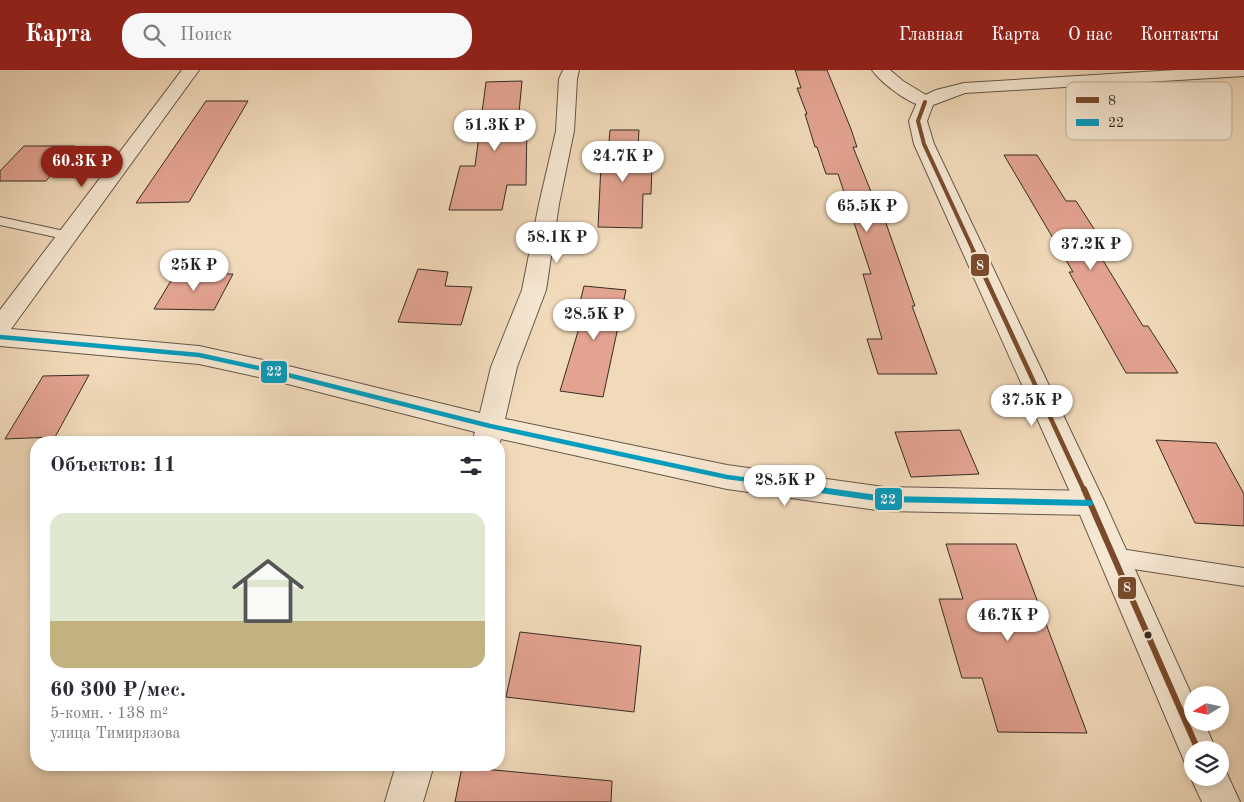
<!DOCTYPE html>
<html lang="ru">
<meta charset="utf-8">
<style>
body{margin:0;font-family:"Old Standard TT",serif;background:#f7f7f7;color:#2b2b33;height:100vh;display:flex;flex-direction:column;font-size:19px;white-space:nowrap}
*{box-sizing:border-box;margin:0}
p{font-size:16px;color:#7c7c81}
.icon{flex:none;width:28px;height:28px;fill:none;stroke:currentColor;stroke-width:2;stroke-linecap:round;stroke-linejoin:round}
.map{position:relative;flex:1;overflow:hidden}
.details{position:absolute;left:30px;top:366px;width:475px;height:335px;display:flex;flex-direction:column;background:#fff;border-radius:20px;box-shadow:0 2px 8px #0003}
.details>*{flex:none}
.needle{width:32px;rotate:260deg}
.buttons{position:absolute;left:1184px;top:616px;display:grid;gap:10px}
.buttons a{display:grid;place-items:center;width:45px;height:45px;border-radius:50%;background:#fff;box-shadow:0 2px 8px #0003;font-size:25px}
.price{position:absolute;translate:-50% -42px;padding:0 11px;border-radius:18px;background:#fff;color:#222;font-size:16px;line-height:32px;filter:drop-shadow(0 1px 2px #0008)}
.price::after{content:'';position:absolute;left:50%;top:30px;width:15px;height:11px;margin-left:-8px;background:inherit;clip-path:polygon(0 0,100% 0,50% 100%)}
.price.current{background:#8f2418;color:#fff}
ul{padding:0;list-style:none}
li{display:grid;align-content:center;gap:10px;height:265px;padding:0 20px}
li span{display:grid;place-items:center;height:155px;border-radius:15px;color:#555}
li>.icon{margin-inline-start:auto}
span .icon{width:90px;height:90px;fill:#fffc;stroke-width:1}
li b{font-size:21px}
h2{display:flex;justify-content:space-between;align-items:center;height:60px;padding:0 20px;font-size:21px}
header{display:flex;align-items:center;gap:30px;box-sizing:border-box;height:70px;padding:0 25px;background:#8f2418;color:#fff}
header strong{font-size:24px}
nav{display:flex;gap:28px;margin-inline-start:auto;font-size:18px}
.search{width:350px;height:45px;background:#f7f7f7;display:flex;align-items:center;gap:12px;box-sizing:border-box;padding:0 18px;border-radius:20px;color:#7c7c81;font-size:19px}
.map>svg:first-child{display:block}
.building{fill:#e3a391;stroke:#362b23}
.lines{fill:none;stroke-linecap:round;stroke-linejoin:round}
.service-casing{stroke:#655749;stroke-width:2}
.minor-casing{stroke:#655749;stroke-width:2}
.tertiary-casing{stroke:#655749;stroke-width:2}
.service{fill:#f6e7d2;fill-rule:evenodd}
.minor{fill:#f6e7d2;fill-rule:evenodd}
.tertiary{fill:#f6e7d2;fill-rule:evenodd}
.bus-1-far2-casing{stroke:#f6e7d2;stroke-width:6}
.bus-1-far1-casing{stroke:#f6e7d2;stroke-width:8}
.bus-1-casing{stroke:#f6e7d2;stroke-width:10}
.bus-2-far1-casing{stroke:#f6e7d2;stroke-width:8}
.bus-2-casing{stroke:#f6e7d2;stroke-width:10}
.bus-1-far2{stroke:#7a4b2a;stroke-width:4}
.bus-1-far1{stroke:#7a4b2a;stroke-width:4.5}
.bus-1{stroke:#7a4b2a;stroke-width:6}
.bus-2-far1{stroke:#059cbd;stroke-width:4.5}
.bus-2{stroke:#059cbd;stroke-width:6}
.bus-dot{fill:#362b23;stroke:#f6e7d2;stroke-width:2}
.key{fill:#f6e7d2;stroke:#bcaf9e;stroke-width:1}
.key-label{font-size:14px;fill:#362b23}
.line-badge{stroke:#f6e7d2;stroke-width:2}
.badge-label{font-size:14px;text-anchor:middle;font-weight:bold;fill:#fff}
</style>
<header>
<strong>Карта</strong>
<div class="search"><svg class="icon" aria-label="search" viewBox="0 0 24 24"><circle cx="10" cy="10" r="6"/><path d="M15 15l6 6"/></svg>Поиск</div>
<nav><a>Главная</a><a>Карта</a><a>О нас</a><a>Контакты</a></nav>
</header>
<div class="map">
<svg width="1244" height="732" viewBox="0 0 1244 732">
<rect width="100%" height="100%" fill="#f1daba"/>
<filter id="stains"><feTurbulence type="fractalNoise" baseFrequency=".004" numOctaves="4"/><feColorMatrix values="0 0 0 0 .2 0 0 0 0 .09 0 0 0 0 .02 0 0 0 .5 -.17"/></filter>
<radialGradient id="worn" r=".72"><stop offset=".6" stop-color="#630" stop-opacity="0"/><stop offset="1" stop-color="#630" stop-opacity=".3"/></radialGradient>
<path class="building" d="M795,0H827L851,59L857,77H853L878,139H881L915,236H912L937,304H878L867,269H882L863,204H871L838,104H826L817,77H815L805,44H807L797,18H801Z
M522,11L518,53L527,52L526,115H507L502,140H449L460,96H475L486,12Z
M206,31H248L189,132L136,133Z
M610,60H639L637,95L652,96L651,124H643L642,158L598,157L601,95H607Z
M24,76H75L46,111H0V101Z
M1004,85H1037L1066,131H1076L1107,179H1096L1143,256H1148L1178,303H1126L1069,202H1073Z
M418,199L448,202L445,216L472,217L461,255L398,252Z
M175,204H233L214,240L154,239Z
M584,216L626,220L603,327L560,321L583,245L577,244Z
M89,305L55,367L5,369L43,306Z
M960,360L979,404L911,407L895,362Z
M1156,370L1216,373L1244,424V456L1195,453Z
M946,474H1016L1087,663L998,662L982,608H962L939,529H963Z
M520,562L641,576L634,642L506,627Z
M462,697L612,711L611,732H455Z"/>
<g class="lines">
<defs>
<path id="service" d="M0,147L69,162L76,166L69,170L0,155Z
M1114,478L1244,498V516L1114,496L1107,493L1104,487L1107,481Z"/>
<path id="minor" d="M182,0H199L11,259L199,276L272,292L480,343L491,297L522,220L539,134L556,61L559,9L563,0H579L577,9L574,61L559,134L546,220L517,297L505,349L727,395L884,417L1090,421L1100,424L1105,433L1100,442L1090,445L884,441L727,419L501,369L499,374V372H472L475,362L272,310L199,294L0,276V240Z
M872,0H890L903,11L931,28L934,32L931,36C915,40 881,13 872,0Z
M396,695H434L423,732H385Z"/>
<path id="tertiary" d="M1176,0H1244V6L965,23L933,35L927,51L934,74L1105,433L1192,626V652H1204L1216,680H1192V696L1185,693L1075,433L914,74L909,51L919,28L936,20L964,13Z
M1220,693L1223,695L1240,732H1202L1191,708L1192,705V708H1220Z"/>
</defs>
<use href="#service" class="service-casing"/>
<use href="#minor" class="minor-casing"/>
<use href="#tertiary" class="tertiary-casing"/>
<use href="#service" class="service"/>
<use href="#minor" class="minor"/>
<use href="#tertiary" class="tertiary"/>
<defs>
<path id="bus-1-far2" d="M925,32L918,51L924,74L974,182"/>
<path id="bus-1-far1" d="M973,181L1084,420"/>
<path id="bus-1" d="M1084,419L1198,680"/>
<path id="bus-2-far1" d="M0,267L199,285L272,301L490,356L727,407L822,420"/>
<path id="bus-2" d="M813,419L884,429L1090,433"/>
</defs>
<use href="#bus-1-far2" class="bus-1-far2-casing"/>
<use href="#bus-1-far1" class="bus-1-far1-casing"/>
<use href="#bus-1" class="bus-1-casing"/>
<use href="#bus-2-far1" class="bus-2-far1-casing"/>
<use href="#bus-2" class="bus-2-casing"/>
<use href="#bus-1-far2" class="bus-1-far2"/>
<use href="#bus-1-far1" class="bus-1-far1"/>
<use href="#bus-1" class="bus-1"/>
<use href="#bus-2-far1" class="bus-2-far1"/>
<use href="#bus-2" class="bus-2"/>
</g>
<circle class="bus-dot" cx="1148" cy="565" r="4.5"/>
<rect x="1066" y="12" width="166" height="58" rx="8" class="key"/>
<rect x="1076" y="27" width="23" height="6" fill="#7a4b2a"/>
<rect x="1076" y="49" width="23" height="7" fill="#059cbd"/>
<g class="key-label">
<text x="1108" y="35">8</text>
<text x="1108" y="57">22</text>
</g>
<g class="line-badge">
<rect x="970" y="183" width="20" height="24" rx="5" fill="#7a4b2a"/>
<rect x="260" y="290" width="28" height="24" rx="5" fill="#059cbd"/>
<rect x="874" y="417" width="29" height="24" rx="5" fill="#059cbd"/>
<rect x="1117" y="506" width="20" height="24" rx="5" fill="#7a4b2a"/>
</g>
<g class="badge-label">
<text x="980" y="200">8</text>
<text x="274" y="306">22</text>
<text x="888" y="434">22</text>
<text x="1127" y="522">8</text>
</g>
<rect width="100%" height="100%" filter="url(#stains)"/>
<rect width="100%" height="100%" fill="url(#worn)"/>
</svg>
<div class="buttons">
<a><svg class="needle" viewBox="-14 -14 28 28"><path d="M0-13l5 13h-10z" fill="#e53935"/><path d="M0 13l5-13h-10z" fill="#7c7c81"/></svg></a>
<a><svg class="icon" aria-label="layers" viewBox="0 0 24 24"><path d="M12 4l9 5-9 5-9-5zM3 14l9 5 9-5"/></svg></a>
</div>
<b class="price" style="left:495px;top:82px">51.3K ₽</b>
<b class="price" style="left:623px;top:113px">24.7K ₽</b>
<b class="price current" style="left:82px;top:118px">60.3K ₽</b>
<b class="price" style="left:867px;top:163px">65.5K ₽</b>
<b class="price" style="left:557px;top:194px">58.1K ₽</b>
<b class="price" style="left:1091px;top:201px">37.2K ₽</b>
<b class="price" style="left:194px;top:222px">25K ₽</b>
<b class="price" style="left:594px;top:271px">28.5K ₽</b>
<b class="price" style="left:1032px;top:357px">37.5K ₽</b>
<b class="price" style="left:785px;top:437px">28.5K ₽</b>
<b class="price" style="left:1008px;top:572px">46.7K ₽</b>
<section class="details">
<h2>Объектов: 11<svg class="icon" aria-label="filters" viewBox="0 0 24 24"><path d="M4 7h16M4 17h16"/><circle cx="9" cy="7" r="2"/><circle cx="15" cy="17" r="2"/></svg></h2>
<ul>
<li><span style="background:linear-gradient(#dfe7d0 70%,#c2b280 0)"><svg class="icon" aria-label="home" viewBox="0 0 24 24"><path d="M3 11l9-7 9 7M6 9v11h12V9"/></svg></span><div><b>60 300 ₽/мес.</b><p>5-комн. · 138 m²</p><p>улица Тимирязова</p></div></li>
</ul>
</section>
</div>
